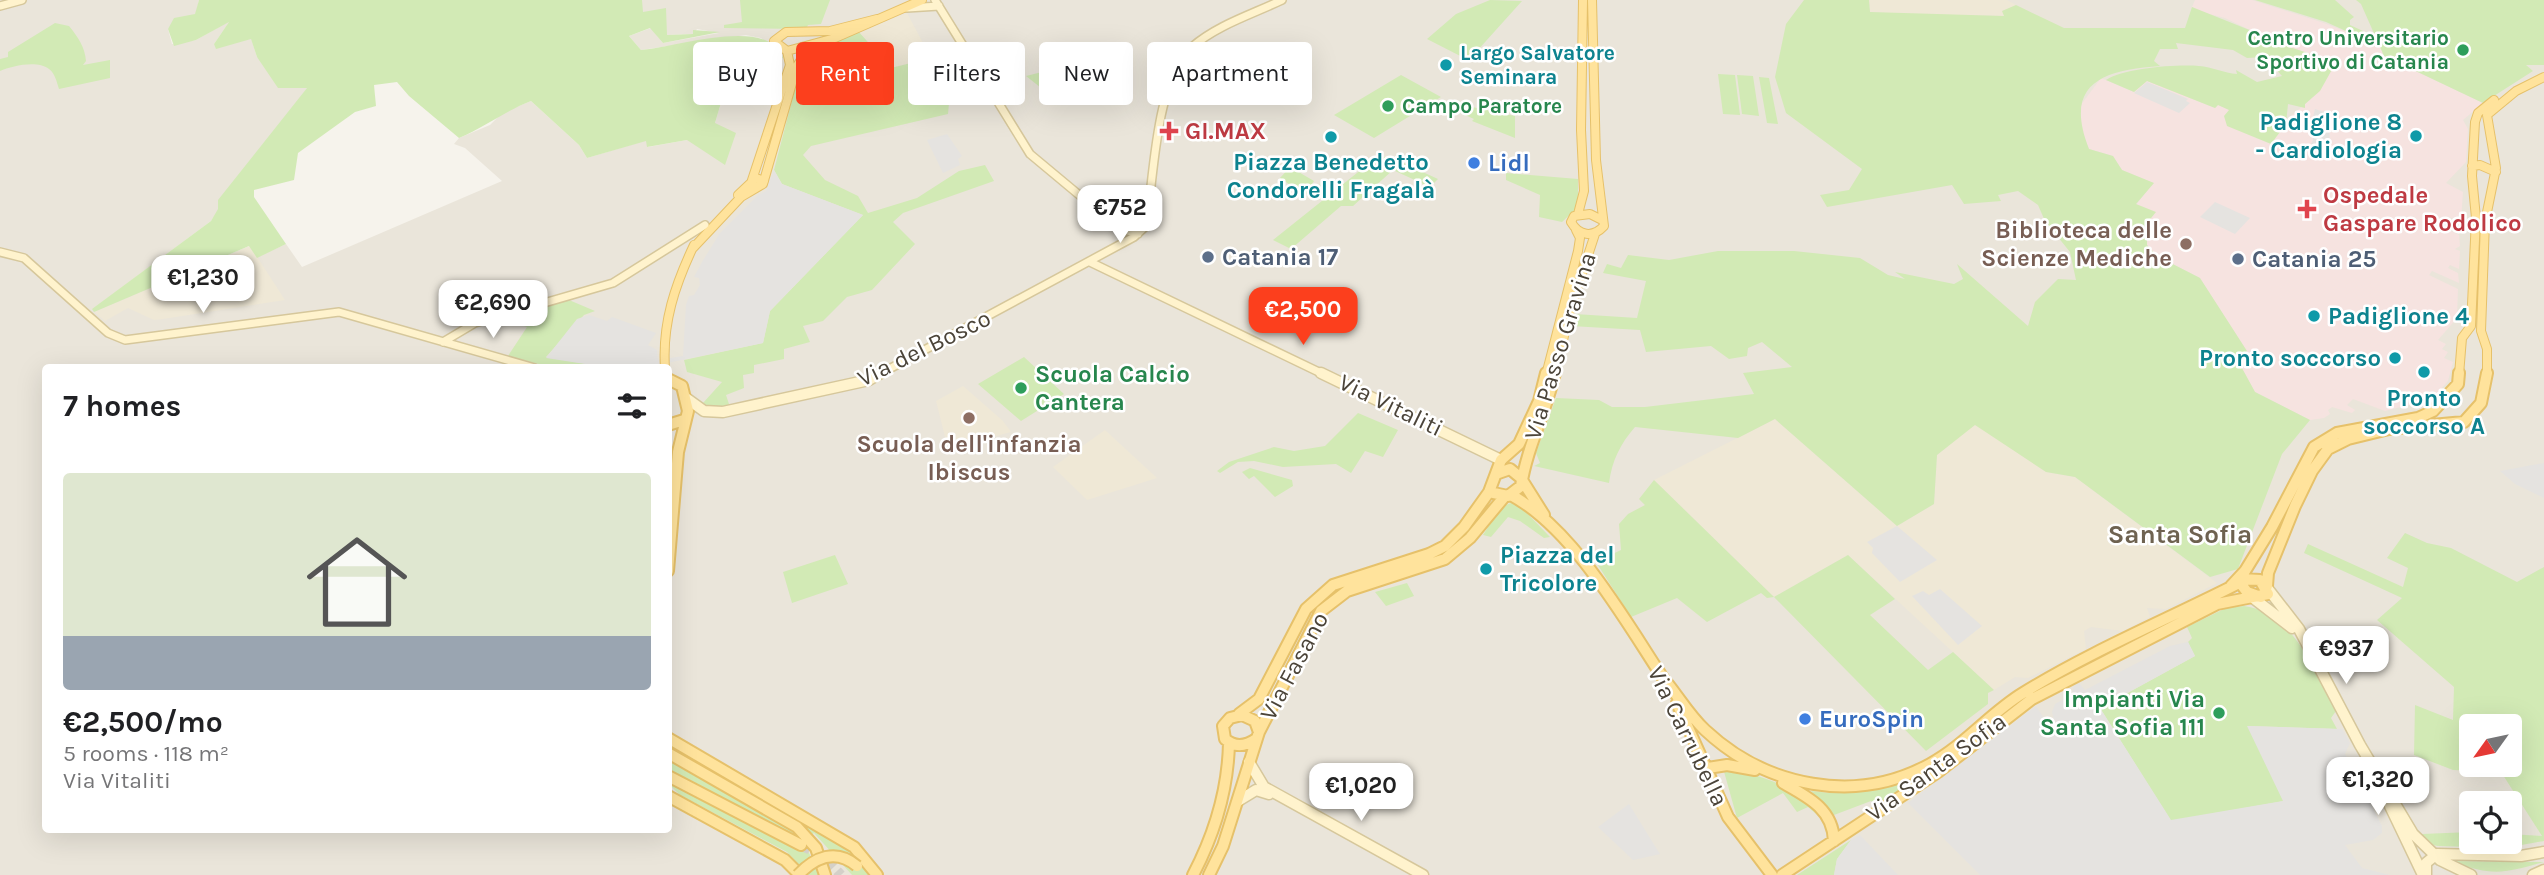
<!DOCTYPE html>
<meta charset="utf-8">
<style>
body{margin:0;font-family:Karla,sans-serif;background:#f2f2f2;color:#202124;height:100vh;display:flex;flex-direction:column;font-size:26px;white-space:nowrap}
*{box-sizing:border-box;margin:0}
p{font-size:23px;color:#757577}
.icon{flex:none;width:38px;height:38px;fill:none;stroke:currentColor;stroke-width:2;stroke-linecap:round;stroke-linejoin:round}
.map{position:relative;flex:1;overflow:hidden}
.panel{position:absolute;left:42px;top:364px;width:630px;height:469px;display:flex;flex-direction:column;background:#fff;border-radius:7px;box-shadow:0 7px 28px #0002}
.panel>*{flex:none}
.banner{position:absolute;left:693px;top:42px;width:665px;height:63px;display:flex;gap:14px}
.needle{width:46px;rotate:237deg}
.controls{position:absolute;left:2459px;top:714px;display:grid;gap:14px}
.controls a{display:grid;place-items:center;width:63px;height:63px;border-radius:7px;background:#fff;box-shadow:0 7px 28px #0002;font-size:35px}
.price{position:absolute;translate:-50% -60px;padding:0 16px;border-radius:14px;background:#fff;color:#222;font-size:23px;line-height:46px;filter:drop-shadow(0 2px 4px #0008)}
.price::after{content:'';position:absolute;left:50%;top:42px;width:21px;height:16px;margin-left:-10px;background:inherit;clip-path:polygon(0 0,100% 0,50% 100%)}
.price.on{background:#fc3f1d;color:#fff}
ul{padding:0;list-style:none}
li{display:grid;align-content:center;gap:14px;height:371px;padding:0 21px}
li span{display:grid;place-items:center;height:217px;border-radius:7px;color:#555}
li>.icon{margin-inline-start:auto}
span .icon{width:126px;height:126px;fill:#fffc;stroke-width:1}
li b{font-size:30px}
h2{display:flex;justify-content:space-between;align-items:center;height:84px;padding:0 21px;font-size:30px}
.tag{padding:0 24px;border-radius:7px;background:#fff;box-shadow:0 7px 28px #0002;font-size:24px;line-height:63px}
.tag.on{background:#fc3f1d;color:#fff}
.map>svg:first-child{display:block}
.residential{fill:#eae5da;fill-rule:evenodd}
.education{fill:#efe8d6}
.medical{fill:#f6e3e0}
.green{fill:#d2eab5;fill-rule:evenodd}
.parking{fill:#e5e3e0}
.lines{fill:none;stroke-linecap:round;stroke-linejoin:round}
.primary-tunnel{stroke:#d4d0c8;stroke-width:10;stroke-dasharray:10 5;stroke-linecap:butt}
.secondary-far1-casing{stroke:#d6c79b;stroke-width:10}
.secondary-casing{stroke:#d6c79b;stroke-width:13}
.primary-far1-casing{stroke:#e6c16a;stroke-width:10}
.primary-casing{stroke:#e6c16a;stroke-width:14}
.secondary-far1{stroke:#fff3cd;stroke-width:7}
.secondary{stroke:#fff3cd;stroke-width:10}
.primary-far1{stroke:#ffe39c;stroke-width:8}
.primary{stroke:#ffe39c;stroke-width:10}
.primary-bridge-casing{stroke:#e6c16a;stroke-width:14;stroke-linecap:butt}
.primary-bridge{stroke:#ffe39c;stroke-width:10}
.leisure-dot{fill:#2e9e5b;stroke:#fff;stroke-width:2.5}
.culture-dot{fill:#0f9aa8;stroke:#fff;stroke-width:2.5}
.health-dot{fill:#e0444e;stroke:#fff;stroke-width:2.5}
.shop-dot{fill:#3f7fe0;stroke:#fff;stroke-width:2.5}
.education-dot{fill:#8d6e63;stroke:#fff;stroke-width:2.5}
.service-dot{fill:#5c6f8a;stroke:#fff;stroke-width:2.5}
.labels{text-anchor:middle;stroke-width:5;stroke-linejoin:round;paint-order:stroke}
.far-leisure-label{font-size:21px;font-weight:bold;fill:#27864d;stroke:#fff;text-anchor:end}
.far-culture-label{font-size:21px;font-weight:bold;fill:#0d838f;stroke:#fff;text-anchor:start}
.culture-label{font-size:24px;font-weight:bold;fill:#0d838f;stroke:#fff;text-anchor:end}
.health-label{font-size:24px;font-weight:bold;fill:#be3a42;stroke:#fff;text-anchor:start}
.shop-label{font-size:24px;font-weight:bold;fill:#366cbe;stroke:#fff;text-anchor:start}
.education-label{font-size:24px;font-weight:bold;fill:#785e54;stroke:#fff;text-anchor:end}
.service-label{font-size:24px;font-weight:bold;fill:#4e5e75;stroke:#fff;text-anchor:start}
.street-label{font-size:24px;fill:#4b4439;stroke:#fff}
.leisure-label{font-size:24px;font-weight:bold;fill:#27864d;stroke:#fff;text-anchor:start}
.neighbourhood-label{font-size:26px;font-weight:bold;fill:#6e6250;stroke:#fff}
</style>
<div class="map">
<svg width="2544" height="875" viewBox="0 0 2544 875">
<rect width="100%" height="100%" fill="#f6f3ec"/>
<path class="residential" d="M0,0H199L196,14L168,29L172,44L196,40L230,21L214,44L251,38L257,57L308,87L211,221L93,309L250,246L257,257L286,244L302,267L502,181L465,148L454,144L459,138L490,125L502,113L531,101L579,145L587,158L647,140L648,147L687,140L715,123L731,69L783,58L761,38L746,35L641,50L629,36L651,28L663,43L719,33L697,29L694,34L667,35L642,12V0H2544V875H0ZM46,368H668V830H46ZM2471,726H2510V765H2471ZM2471,803H2510V842H2471Z"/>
<path class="education" d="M1869,0H2007L2016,5L2002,11L2005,16L1902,14L1870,12Z
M907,13L931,58L891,68L858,31Z
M250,246L285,300L163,319L154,320L128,308L105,321L94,312Z
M963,386L1003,421L1011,432L948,449L936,401Z
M1775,419L1897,526L1934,504L1937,455L1975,424L2046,472L2075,477L2217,583L2166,609L2147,608L2150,617L2123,631L2091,627L2084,631L2086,649L2028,678L2015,677L1994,690L1848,555L1774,597L1654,480Z
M1105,430L1157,478L1087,500L1053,467Z"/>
<path class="medical" d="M2195,0H2252L2324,23L2380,45L2384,56L2483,103L2463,120L2468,129L2466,162L2446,183L2463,192L2461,221L2444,216L2443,221V227L2459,235L2460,246L2455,249L2460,251L2459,269L2450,265L2448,268L2458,273L2459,283L2432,271L2429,275L2458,289L2457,318L2438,340L2446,344L2442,349L2448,352L2444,358L2453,362L2448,381L2432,399L2385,411L2353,399L2347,405L2355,410L2352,413L2332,407L2328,410L2330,414L2324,418L2310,420L2255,392L2237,359L2246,351L2200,278L2157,256L2147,245L2149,210L2136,205L2153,183L2122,170L2113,156L2089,149L2081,129L2080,106L2101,78L2134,92L2147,81L2215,108L2218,105L2230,110L2271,144L2286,120L2310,100L2334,65L2308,53L2252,35V31L2225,18L2197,11L2192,7Z"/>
<path class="green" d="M199,0H642L643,12L666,8L667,35L693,34V30L720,32L663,43L650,28L629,36L641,50C674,48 769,15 783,58L731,69L715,123L736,133L725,165L687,140L647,147L646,141L587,158L579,145L531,101C505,111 485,127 459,138L409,96L397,82L374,85L376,106L355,112L298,153L294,180L254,190V197L286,244L257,258L249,246L94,312L92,309L211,221L218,209V200L307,88H278L257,57L251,39L216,49L214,44L229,22L196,40L174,46L168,29L174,18L195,14Z
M740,0H830L821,24L808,25L806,29L724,28V25L742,22Z
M1490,0L1522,1L1477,51L1480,52L1472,62L1427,39L1456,14Z
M1804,0H1869L1870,12L2004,16L2002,11L2016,5L2064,28H2185L2192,7L2252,31V35L2308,53L2334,66L2320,91L2305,104V108L2288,104L2286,124L2271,144L2227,126L2224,116L2229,110L2218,105L2215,108L2147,81L2134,92L2106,80C2123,68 2178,64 2199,66C2212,67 2224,73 2237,74L2236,70L2257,82L2282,76L2265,57L2247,58L2233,50L2176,43L2178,49H2160L2154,61L2160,66C2103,70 2063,83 2089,149L2113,156L2122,170L2154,183L2136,204L2156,212L2147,223V245L2157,256L2200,278L2247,351L2237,359L2255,392L2310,420L2282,454L2238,569L2210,577L2075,477L2046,472L1975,425L1937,455L1934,504L1897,526L1775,419L1738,438L1635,427C1620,444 1612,461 1609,483L1534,466L1540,463L1536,453L1556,398L1599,400L1612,407H1645L1754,394L1743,373L1792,367L1762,342L1748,348L1747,356L1729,359L1711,346L1646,352L1640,330L1571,326L1575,314L1637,318L1646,281L1603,273L1607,264L1621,268L1628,255L1669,260L1718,251H1794L1860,258L1888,275L1905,279L1895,272L1954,284L1963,279L1957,264L2028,326L2035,302L2058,279L2076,280L2070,252L2045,221L2038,205L2018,191L1998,195L2001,201L1964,204L1952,185L1827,207L1820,195L1849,190L1862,169L1786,113L1775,77L1786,24Z
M2255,0H2335L2354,17L2350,20V25L2363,31L2368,41L2326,22Z
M2356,0H2544V65H2526L2533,71L2483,103L2384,56L2361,4Z
M55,23L69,26C78,37 85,47 86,61L83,65L110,60V78L59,89C57,83 55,73 49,69C37,60 12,66 0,71V59L8,57V52Z
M858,31L891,68L931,58L938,70L952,72L948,114L811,146L803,155L825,180L858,196L868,213L917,198L959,171L985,165L994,181L903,213L893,222L915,244L872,290L847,297L823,321L803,326L810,342L784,349V359L754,365V373L743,375L744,388L726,395L730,407H710L703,403L722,382L687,372L684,360L763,343L770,311L863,215L782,184L774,170L802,62L831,53L827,46L817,47Z
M1058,68L1069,90L1050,95L1026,76Z
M1718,74L1735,75L1740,115L1723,114Z
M1401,75L1441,97L1374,138L1334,115Z
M1737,75L1753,76L1759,116L1742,114Z
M1759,77L1769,78L1778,124L1767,123Z
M1439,100L1515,116V138L1472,121L1474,119L1436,102Z
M1377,157H1390L1438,179L1430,187L1393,170L1353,206H1341L1291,249L1273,240Z
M1290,167L1314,181L1312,184L1322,185L1317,196L1302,193L1280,178Z
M1506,173L1578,179V207L1562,222L1539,217L1540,195L1506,180Z
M569,300L595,311L584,315L546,357L605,367H550L508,356L527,327L500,318Z
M1024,357L1064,394L1021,421L978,384Z
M1358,413L1398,430L1383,457L1365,451L1351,473L1336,464L1283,467L1254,461L1238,462L1220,473L1217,471L1229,462L1274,447L1294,451L1325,446Z
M1250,468L1292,480L1293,486L1275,497L1254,476L1249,479L1242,472Z
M1654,480L1774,597L1848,555L1895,599L1870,615L1928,670L1953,652L1994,690L1988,693V704L1926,751L1774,597L1767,598L1761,593L1707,622L1677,598L1631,617L1596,562L1621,550L1619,524L1628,514L1645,505L1639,499Z
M1511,503L1521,507L1550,537L1544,538L1520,521L1508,517L1491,537L1483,535L1501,507Z
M2405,533L2427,543L2451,548L2517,582L2544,567V841L2505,848L2438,846C2431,845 2424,842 2422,834L2471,832V842H2510V834L2542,836L2501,772L2453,770L2414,755L2415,705L2453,720L2454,687L2377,620L2402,598L2304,553L2308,544L2403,587L2408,568L2387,558ZM2471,726H2510V765H2471Z
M835,555L848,584L792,603L783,572Z
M1407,583L1414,596L1386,606L1375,592Z
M2244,606C2295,613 2314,672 2336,711L2331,718L2337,729L2248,726L2284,801L2171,821L2100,708L2195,656L2188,642L2192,638L2187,627L2226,608Z
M668,744L851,851L871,875H852L814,833L803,841L683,780L669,767V759L703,767Z
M1723,768C1753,772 1810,790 1822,819L1808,807L1797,812L1783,793L1737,818Z
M1934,768L1877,805L1871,801L1834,815L1811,791C1857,797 1893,789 1934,768Z
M668,783L797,850L804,842L819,875H809L787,852L680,795Z
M1851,840L1837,859L1834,875H1797Z
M2448,861L2544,862C2499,875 2492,875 2448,861Z"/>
<path class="parking" d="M2147,82L2188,99L2186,101L2190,103L2179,113L2134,93Z
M2315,109L2327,113L2324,119L2329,121L2330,146L2327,153L2309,148L2313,140L2312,121Z
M947,134L962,156L958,159L960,165L943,173L927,140Z
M774,170L782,184L863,215L770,311L763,343L648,367H605L546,358L577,319L589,315L607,321L612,317L656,333L648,345L657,350L658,360L683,356L686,305L689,296L694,295L700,285L699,278L694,277L702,262L720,233L758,195L766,191Z
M2215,202L2250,218L2235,234L2200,217Z
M2544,463V498L2515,484L2500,471Z
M1897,526L1937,560L1900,582L1872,553L1873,548L1867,542Z
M1940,589L1982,626L1958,645L1912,596L1923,591L1929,595Z
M2188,642L2195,656L2100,708L2171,820L2283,801L2247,726L2342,729L2350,743L2345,754L2382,826V833L2373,840L2345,845L2362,868L2390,875H1980L1908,803L2036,706L2049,726H2055L2052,712L2055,704L2071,695L2074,685L2079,683L2085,690L2170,646Z
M1629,804L1658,851L1660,854L1633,860L1598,827Z
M1860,835L1898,875H1834L1837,859L1851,840Z"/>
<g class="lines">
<path class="primary-tunnel" d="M801,845L824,857L841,875"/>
<defs>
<path id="secondary-far1" d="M935,0L1030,154L1120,229L1138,234
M0,6L22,0
M907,8L939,6
M1117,225L1146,226
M0,252L24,258L108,333L125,340L339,312L535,368
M1090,262L1325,375
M443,342L475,323L613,283L705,225
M878,375L1134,237L1146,226C1154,178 1155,81 1192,47C1217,25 1253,14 1282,0"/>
<path id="secondary" d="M1321,373L1501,460
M686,398L704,411L723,412L869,380L881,373
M2268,589L2299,629L2360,745L2413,834L2440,860L2471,875
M2248,594L2292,628
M1249,762L1264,787L1423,875
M1238,801L1256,790L1269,794
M2390,806L2423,875
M2426,875V863L2437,854L2521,856L2544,852
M2533,875L2544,870"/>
<path id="primary-far1" d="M1592,0L1596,160L1604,226C1593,238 1579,236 1571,222L1574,216L1590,214L1602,220
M877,19L830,31L786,32L774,41L787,51L835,38L922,0
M2472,166L2480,165L2496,172
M752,180L790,65L787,51
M738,195L756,178L764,181
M1578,214L1584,191L1581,130L1583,0
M693,248L741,197L763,184L797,66L808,49
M665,368C662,323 675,285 694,245
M1546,375L1578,251L1580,238L1576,230
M1555,375L1570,310L1595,234
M2459,375L2462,338L2471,326L2476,218L2472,176L2475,122L2478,113L2494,100
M2487,375V349L2481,331L2485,222L2496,168L2487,115L2516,91L2544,77"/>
<path id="primary" d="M668,379L682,386L688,411L678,452L668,571
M668,425L684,420
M1496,474L1510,469L1521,478
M1522,480L1544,515
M1489,492L1508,496L1521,486C1527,447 1546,412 1555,373
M1511,495C1577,531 1629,628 1671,690
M2244,575L2241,584L2247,592L2261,597
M2231,586L2245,571L2272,527L2314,447L2337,433L2418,418L2433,411L2458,384L2459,373
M2267,586L2268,573L2295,506L2312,471L2328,449L2348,439L2389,429L2464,422L2481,403L2487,373
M1668,684C1680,699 1690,716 1705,730C1766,787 1856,805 1930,764C1965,745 1990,713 2023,693C2091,651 2166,620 2237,584
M1677,703L1728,817L1772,875
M1239,714L1259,699L1306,609L1333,585L1429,554L1445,546L1464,527L1489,492L1501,460L1519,444L1539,401L1546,373
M668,738L854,847L877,875
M1256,739C1246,746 1235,748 1225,739L1223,726L1230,718L1242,715L1255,721L1259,732
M668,753L797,827L816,848L825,875
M1708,768L1727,765L1755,770
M668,776L801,845
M1783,783C1808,797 1833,809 1834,841
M668,796L785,860L800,875
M1193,875C1215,833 1228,790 1229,743
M1209,875L1223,846L1259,732L1321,611L1347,591L1445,559L1470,538L1505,496
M1782,875L1938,772L2032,699L2217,604L2268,594L2260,580L2243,579"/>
</defs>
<use href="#secondary-far1" class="secondary-far1-casing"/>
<use href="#secondary" class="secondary-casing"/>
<use href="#primary-far1" class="primary-far1-casing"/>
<use href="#primary" class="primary-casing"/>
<use href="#secondary-far1" class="secondary-far1"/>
<use href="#secondary" class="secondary"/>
<use href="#primary-far1" class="primary-far1"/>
<use href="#primary" class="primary"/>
<defs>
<path id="primary-bridge" d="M798,875C815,857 836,848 857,866"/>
</defs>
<use href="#primary-bridge" class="primary-bridge-casing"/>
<use href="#primary-bridge" class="primary-bridge"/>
</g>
<g class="leisure-dot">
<circle cx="2463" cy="50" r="7"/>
<circle cx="1388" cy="106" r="7"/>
<circle cx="1021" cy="388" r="7"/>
<circle cx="2219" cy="713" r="7"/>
</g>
<g class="culture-dot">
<circle cx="1446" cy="65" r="7"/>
<circle cx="2416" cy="136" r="7"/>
<circle cx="1331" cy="137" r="7"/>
<circle cx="2314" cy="316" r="7"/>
<circle cx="2395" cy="358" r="7"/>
<circle cx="2424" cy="372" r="7"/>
<circle cx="1486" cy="569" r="7"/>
</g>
<g class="health-dot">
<path d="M1165.5 120.5h7v7h7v7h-7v7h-7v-7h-7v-7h7z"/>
<path d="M2303.5 198.5h7v7h7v7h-7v7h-7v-7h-7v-7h7z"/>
</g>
<g class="shop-dot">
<circle cx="1474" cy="163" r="7"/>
<circle cx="1805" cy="719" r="7"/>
</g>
<g class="education-dot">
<circle cx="2186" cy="244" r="7"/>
<circle cx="969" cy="418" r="7"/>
</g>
<g class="service-dot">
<circle cx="1208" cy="257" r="7"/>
<circle cx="2238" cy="259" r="7"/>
</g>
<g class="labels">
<g class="far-leisure-label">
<text x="2449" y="45">Centro Universitario<tspan x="2449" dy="24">Sportivo di Catania</tspan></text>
<text x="1402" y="113" text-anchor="start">Campo Paratore</text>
</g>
<g class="far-culture-label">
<text x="1460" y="60">Largo Salvatore<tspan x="1460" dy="24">Seminara</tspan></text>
</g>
<g class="culture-label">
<text x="2402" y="130">Padiglione 8<tspan x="2402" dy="28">- Cardiologia</tspan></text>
<text x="1331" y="170" text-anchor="middle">Piazza Benedetto<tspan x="1331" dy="28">Condorelli Fragalà</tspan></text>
<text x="2328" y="324" text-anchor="start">Padiglione 4</text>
<text x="2381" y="366">Pronto soccorso</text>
<text x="2424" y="406" text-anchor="middle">Pronto<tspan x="2424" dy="28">soccorso A</tspan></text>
<text x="1500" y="563" text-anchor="start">Piazza del<tspan x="1500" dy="28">Tricolore</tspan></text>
</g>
<g class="health-label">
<text x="1185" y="139">GI.MAX</text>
<text x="2323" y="203">Ospedale<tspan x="2323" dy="28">Gaspare Rodolico</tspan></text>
</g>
<g class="shop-label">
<text x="1488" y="171">Lidl</text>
<text x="1819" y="727">EuroSpin</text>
</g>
<g class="education-label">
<text x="2172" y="238">Biblioteca delle<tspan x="2172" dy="28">Scienze Mediche</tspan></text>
<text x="969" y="452" text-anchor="middle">Scuola dell'infanzia<tspan x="969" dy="28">Ibiscus</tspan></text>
</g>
<g class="service-label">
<text x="1222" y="265">Catania 17</text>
<text x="2252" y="267">Catania 25</text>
</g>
<g class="street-label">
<text transform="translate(1560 346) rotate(-73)" y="8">Via Passo Gravina</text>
<text transform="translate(924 348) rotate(-26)" y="8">Via del Bosco</text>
<text transform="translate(1391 405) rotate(26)" y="8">Via Vitaliti</text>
<text transform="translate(1294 666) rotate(-62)" y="8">Via Fasano</text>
<text transform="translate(1688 736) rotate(64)" y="8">Via Carrubella</text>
<text transform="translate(1936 767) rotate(-36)" y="8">Via Santa Sofia</text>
</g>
<g class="leisure-label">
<text x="1035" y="382">Scuola Calcio<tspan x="1035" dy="28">Cantera</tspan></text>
<text x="2205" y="707" text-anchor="end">Impianti Via<tspan x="2205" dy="28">Santa Sofia 111</tspan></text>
</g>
<g class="neighbourhood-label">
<text x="2180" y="543">Santa Sofia</text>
</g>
</g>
</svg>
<div class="controls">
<a><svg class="needle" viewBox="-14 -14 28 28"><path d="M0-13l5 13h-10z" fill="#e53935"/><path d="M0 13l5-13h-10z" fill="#757577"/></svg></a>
<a><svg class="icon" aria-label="locate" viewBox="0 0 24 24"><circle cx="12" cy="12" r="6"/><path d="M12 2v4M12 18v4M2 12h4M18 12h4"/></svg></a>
</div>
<b class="price" style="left:1120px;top:245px">€752</b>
<b class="price" style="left:203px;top:315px">€1,230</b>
<b class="price" style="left:493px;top:340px">€2,690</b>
<b class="price on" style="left:1303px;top:347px">€2,500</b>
<b class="price" style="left:2346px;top:686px">€937</b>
<b class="price" style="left:2378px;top:817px">€1,320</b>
<b class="price" style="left:1361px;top:823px">€1,020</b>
<div class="banner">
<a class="tag">Buy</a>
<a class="tag on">Rent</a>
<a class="tag">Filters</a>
<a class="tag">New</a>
<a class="tag">Apartment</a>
</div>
<section class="panel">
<h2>7 homes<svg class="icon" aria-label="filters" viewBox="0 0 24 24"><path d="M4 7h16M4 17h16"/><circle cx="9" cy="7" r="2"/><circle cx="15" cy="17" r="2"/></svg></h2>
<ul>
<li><span style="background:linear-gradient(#dfe7d0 75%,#9aa5b1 0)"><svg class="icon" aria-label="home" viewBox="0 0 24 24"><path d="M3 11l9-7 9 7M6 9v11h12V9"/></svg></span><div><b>€2,500/mo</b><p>5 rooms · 118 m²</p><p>Via Vitaliti</p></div></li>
</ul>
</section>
</div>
